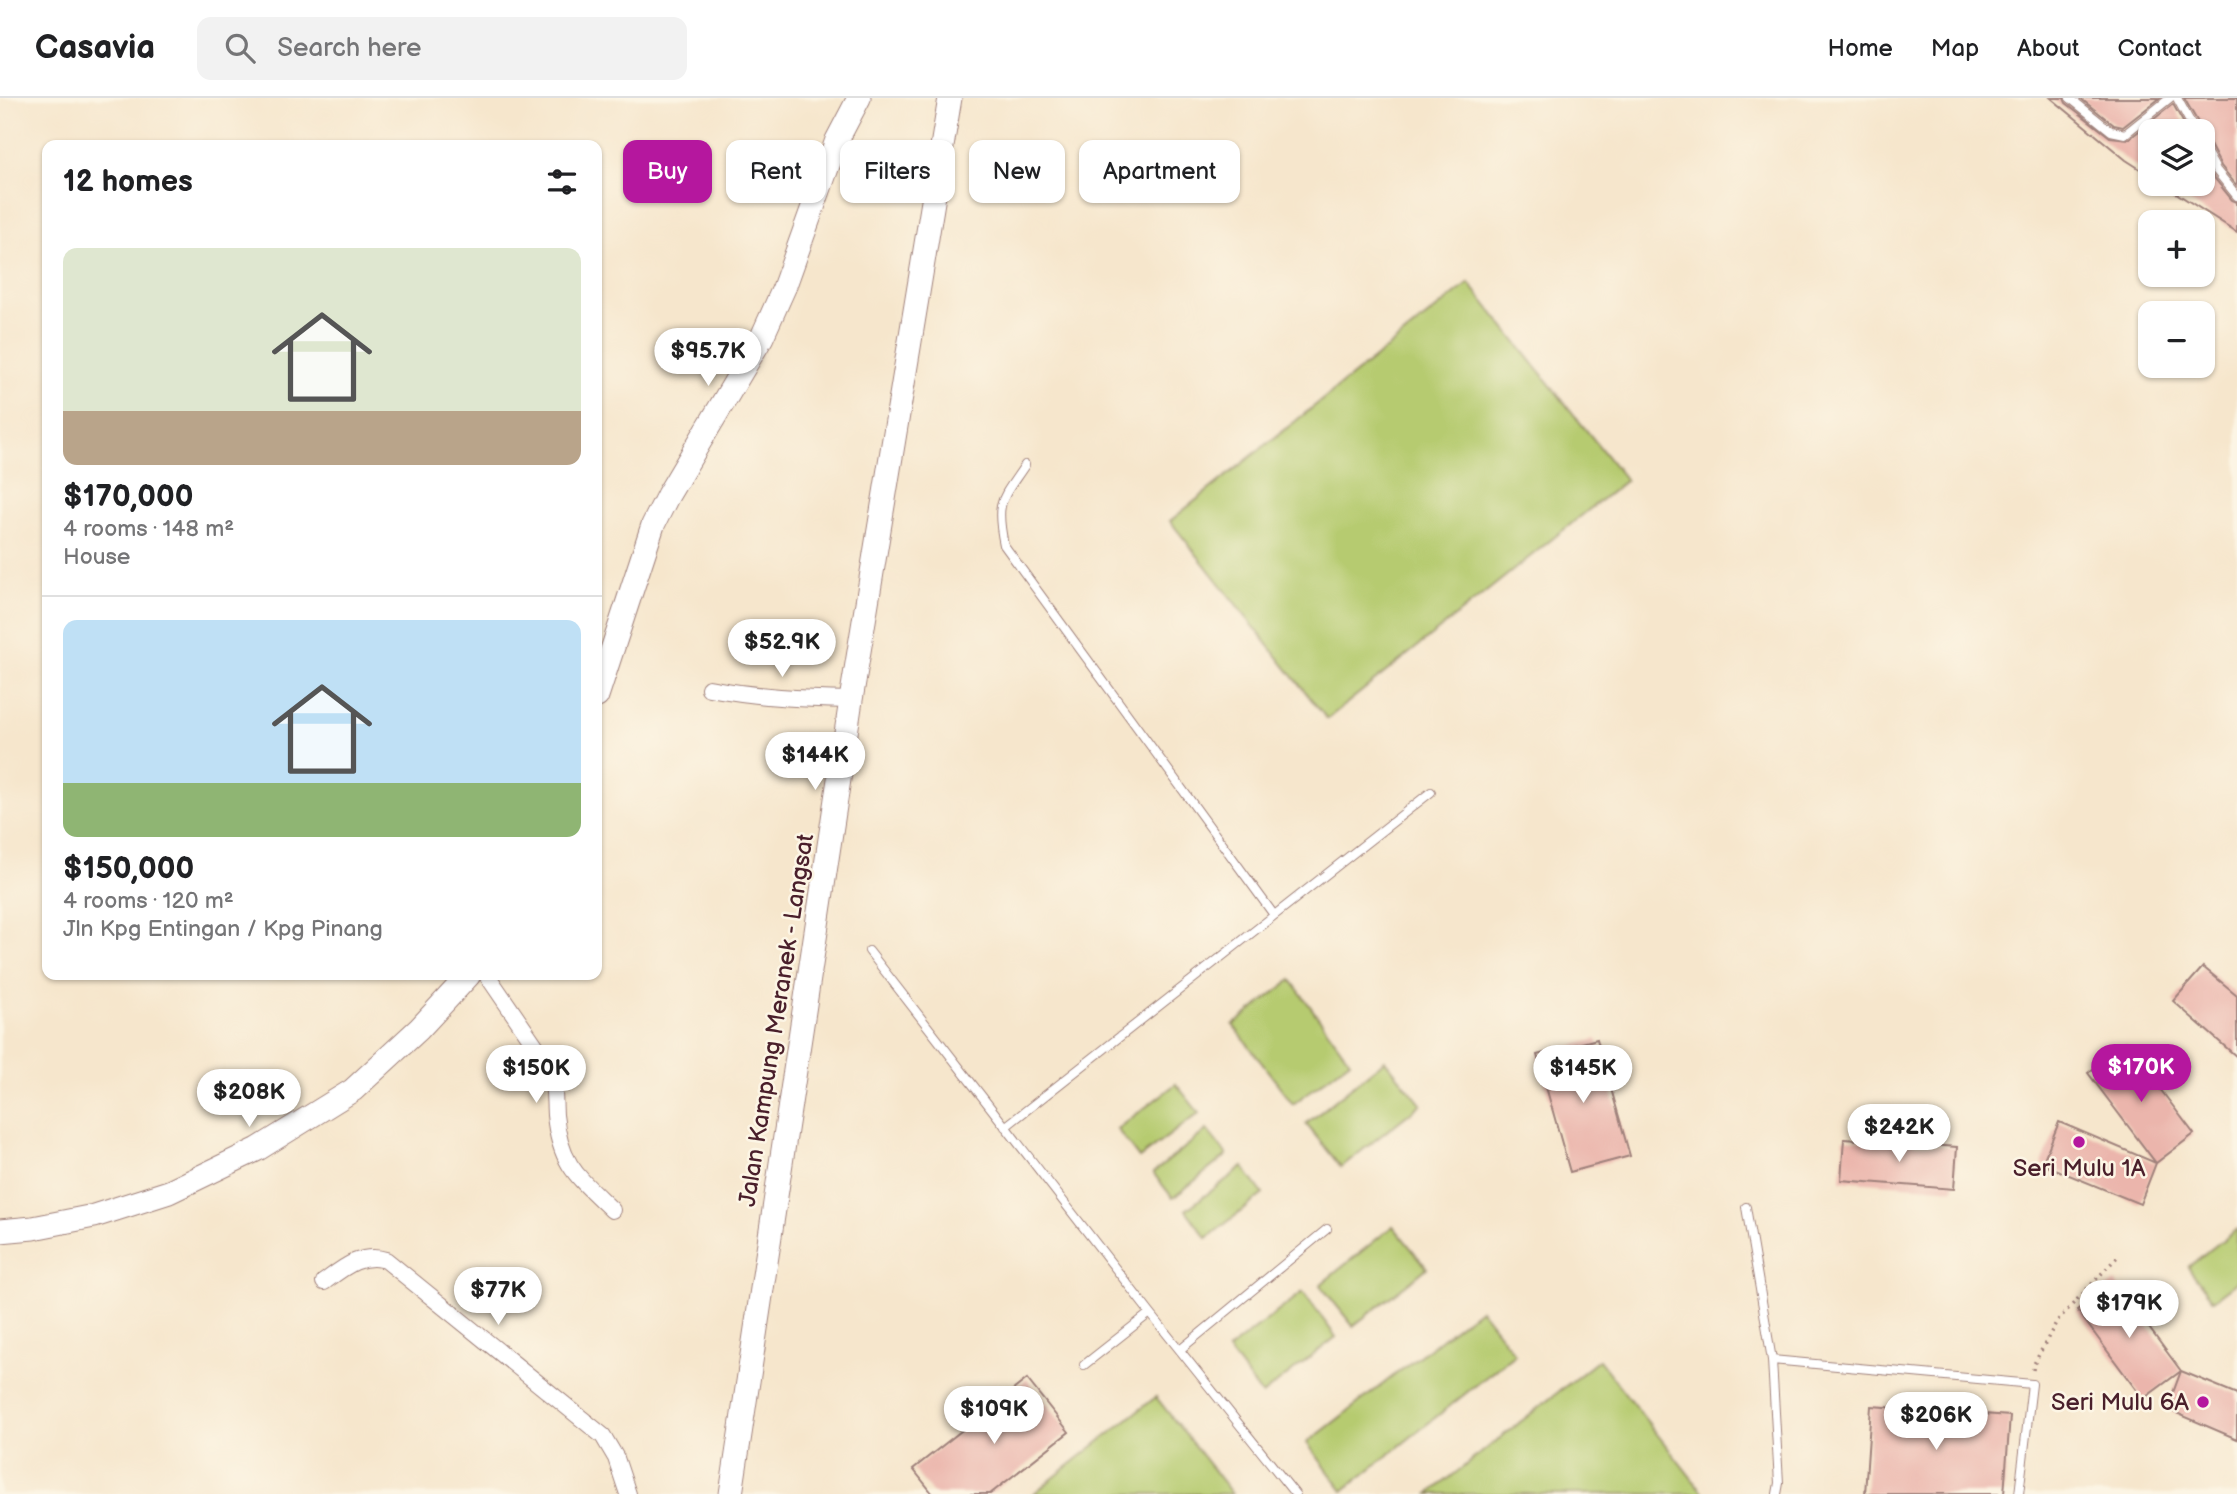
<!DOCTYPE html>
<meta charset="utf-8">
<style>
body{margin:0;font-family:"Balsamiq Sans",sans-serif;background:#f2f2f2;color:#202124;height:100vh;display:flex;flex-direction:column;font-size:26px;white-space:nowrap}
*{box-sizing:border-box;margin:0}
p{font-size:23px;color:#757577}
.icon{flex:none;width:38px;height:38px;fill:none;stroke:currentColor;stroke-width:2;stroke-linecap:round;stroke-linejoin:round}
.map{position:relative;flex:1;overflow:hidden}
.drawer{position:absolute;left:42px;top:42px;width:560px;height:840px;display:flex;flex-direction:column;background:#fff;border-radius:14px;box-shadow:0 2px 5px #0004}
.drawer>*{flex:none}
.banner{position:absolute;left:623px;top:42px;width:665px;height:63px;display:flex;gap:14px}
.controls{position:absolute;left:2138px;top:21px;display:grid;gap:14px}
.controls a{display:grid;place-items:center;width:77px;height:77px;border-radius:14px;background:#fff;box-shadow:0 2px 5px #0004;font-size:35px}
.price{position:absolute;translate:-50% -60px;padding:0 16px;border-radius:24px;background:#fff;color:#222;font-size:23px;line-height:46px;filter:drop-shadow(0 2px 4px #0008)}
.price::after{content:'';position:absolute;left:50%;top:42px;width:21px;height:16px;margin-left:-10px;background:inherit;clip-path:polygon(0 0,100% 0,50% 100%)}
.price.selected{background:#b5179e;color:#fff}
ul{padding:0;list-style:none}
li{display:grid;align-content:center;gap:14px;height:371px;padding:0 21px}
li+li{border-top:2px solid #e0e0e0}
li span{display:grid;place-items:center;height:217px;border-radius:14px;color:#555}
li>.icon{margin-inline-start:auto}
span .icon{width:126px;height:126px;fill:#fffc;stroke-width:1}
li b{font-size:30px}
h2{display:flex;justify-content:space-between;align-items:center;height:84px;padding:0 21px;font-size:30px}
.tag{padding:0 24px;border-radius:14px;background:#fff;box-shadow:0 2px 5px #0004;font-size:24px;line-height:63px}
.tag.selected{background:#b5179e;color:#fff}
header{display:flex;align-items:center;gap:42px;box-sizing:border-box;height:98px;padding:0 35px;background:#fff;border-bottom:2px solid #e0e0e0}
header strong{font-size:33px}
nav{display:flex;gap:38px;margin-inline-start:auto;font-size:24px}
.search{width:490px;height:63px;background:#f2f2f2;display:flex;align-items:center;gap:18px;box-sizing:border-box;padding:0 24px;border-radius:14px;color:#757577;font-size:26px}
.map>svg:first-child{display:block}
.grass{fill:#b6cb6f;stroke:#80754d;stroke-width:2}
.building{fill:#ebb5ac}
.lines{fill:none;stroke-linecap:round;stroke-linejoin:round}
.lane-casing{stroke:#a0827c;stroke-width:10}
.street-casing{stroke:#a0827c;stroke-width:18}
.secondary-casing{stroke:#a0827c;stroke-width:25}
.path{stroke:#a0827c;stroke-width:3.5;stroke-dasharray:2 5;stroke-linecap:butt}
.lane{stroke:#fff;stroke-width:8}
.street{stroke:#fff;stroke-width:16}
.secondary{stroke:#fff;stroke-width:23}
.poi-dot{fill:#b5179e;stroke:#fcf5e5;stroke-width:2.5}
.labels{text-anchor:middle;stroke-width:5;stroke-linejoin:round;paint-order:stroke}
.street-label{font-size:24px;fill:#4a1f2b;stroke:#fcf5e5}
.poi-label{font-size:24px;fill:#4a1f2b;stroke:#fcf5e5}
</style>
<header>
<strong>Casavia</strong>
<div class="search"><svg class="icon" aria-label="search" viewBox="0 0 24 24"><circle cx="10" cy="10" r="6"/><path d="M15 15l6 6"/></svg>Search here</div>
<nav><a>Home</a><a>Map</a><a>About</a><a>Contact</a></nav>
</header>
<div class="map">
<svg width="2237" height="1396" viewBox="0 0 2237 1396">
<rect width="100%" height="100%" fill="#fcf5e5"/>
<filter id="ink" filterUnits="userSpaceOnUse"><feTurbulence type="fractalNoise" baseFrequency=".0143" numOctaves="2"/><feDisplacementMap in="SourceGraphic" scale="14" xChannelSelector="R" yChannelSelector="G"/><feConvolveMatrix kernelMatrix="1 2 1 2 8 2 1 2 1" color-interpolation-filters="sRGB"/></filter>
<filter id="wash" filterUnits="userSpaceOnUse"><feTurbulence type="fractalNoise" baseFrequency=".00686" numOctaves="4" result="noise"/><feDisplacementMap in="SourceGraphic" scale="28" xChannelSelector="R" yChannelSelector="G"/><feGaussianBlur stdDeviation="1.57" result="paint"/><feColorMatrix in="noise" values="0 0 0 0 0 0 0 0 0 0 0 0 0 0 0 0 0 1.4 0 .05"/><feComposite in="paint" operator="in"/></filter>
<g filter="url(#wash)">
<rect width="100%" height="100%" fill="#f6e6cc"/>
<path class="grass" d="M1469,185L1626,382L1327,621L1170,423Z
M1291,882L1350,963L1293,1006L1233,927Z
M1385,962L1421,1006L1341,1069L1306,1026Z
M1176,986L1199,1015L1139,1060L1117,1031Z
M1207,1032L1227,1057L1173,1100L1153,1075Z
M1243,1069L1263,1096L1207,1140L1186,1112Z
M1393,1128L1427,1170L1353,1228L1320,1187Z
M2237,1131V1184L2213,1202L2188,1169Z
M1303,1194L1336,1239L1262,1297L1228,1252Z
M1480,1211L1515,1256L1343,1393L1307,1345Z
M1599,1262L1704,1396H1429Z
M1156,1299L1232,1396H1033Z"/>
<g id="blocks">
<path class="building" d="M2051,0H2064L2066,5L2110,39L2129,41L2173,6L2188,33H2151V78L2126,62Z
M2080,0H2160L2123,29L2114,27Z
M2184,0H2237V88L2221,68L2209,45L2203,42V33Z
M2203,62L2211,76L2232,102L2237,104V134L2162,86H2203Z
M2203,869L2237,897V959L2173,903Z
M1597,941L1630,1058L1570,1074L1537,957Z
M2126,946L2194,1036L2156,1065L2088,975Z
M2059,1024L2156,1065L2140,1106L2042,1066Z
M1844,1041L1957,1049L1954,1091L1841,1082Z
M2115,1184L2181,1273L2143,1301L2077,1212Z
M2181,1273L2237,1296V1341L2167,1311Z
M1027,1281L1069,1334L990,1396H933L913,1371Z
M1871,1308L2010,1318L2004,1396H1865Z"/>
</g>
</g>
<g filter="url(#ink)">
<use href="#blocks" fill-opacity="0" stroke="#a0827c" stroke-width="2"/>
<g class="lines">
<defs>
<path id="lane" d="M2070,0L2111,33L2125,36L2170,0
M2177,0L2195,33
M2203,48L2216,72L2237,98
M1025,367C1001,403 995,403 1004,447L1274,817
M869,853L1150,1215L1295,1396
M1005,1029L1431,694
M1746,1109L1772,1262L1779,1385L1777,1396
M1181,1251L1327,1131
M1772,1262L2032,1286L2019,1396
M1084,1267L1150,1215"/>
<path id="street" d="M709,590C757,599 803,601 851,602
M487,877L550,969C555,984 554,1001 555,1017C560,1067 578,1079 612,1112
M324,1184C343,1170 361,1154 386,1162L603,1338L616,1360L628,1396"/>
<path id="secondary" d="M597,598L653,427L668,397L762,239L784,190L837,42L859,0
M0,1133L33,1130L94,1118L169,1094L258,1051L353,992L419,931L469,877
M731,1396L851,602L950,0"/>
</defs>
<use href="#lane" class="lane-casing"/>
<use href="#street" class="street-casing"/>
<use href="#secondary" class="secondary-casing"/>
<path class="path" d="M2033,1272L2034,1266L2057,1223L2119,1157"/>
<use href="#lane" class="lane"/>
<use href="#street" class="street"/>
<use href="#secondary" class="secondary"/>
</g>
</g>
<g class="poi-dot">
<circle cx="2079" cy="1044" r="7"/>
<circle cx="2203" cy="1304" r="7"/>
</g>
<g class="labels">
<g class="street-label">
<text transform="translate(776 922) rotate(-81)" y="8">Jalan Kampung Meranek - Langsat</text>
</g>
<g class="poi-label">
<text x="2079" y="1078">Seri Mulu 1A</text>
<text x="2189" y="1312" text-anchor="end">Seri Mulu 6A</text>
</g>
</g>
</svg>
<div class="controls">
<a><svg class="icon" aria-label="layers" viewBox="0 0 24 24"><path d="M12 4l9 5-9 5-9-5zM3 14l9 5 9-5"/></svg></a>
<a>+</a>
<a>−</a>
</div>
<b class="price" style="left:708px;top:290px">$95.7K</b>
<b class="price" style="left:782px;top:581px">$52.9K</b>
<b class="price" style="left:815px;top:694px">$144K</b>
<b class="price selected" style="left:2141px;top:1006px">$170K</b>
<b class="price" style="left:536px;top:1007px">$150K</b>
<b class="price" style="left:1583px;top:1007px">$145K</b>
<b class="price" style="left:249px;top:1031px">$208K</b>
<b class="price" style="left:1899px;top:1066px">$242K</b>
<b class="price" style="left:498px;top:1229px">$77K</b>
<b class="price" style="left:2129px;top:1242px">$179K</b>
<b class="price" style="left:994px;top:1348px">$109K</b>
<b class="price" style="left:1936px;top:1354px">$206K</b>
<div class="banner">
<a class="tag selected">Buy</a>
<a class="tag">Rent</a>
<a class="tag">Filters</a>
<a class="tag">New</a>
<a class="tag">Apartment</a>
</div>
<section class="drawer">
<h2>12 homes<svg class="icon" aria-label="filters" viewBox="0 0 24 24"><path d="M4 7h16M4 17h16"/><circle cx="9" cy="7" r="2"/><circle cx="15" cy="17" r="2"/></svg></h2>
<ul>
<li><span style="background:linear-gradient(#dfe7d0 75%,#b9a48a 0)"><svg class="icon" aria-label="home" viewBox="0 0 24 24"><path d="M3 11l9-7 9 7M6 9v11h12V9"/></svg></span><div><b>$170,000</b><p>4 rooms · 148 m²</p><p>House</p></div></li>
<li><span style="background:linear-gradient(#bfe0f5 75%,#8fb573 0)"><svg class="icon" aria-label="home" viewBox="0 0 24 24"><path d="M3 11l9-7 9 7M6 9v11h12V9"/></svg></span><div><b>$150,000</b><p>4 rooms · 120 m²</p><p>Jln Kpg Entingan / Kpg Pinang</p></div></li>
</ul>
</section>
</div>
